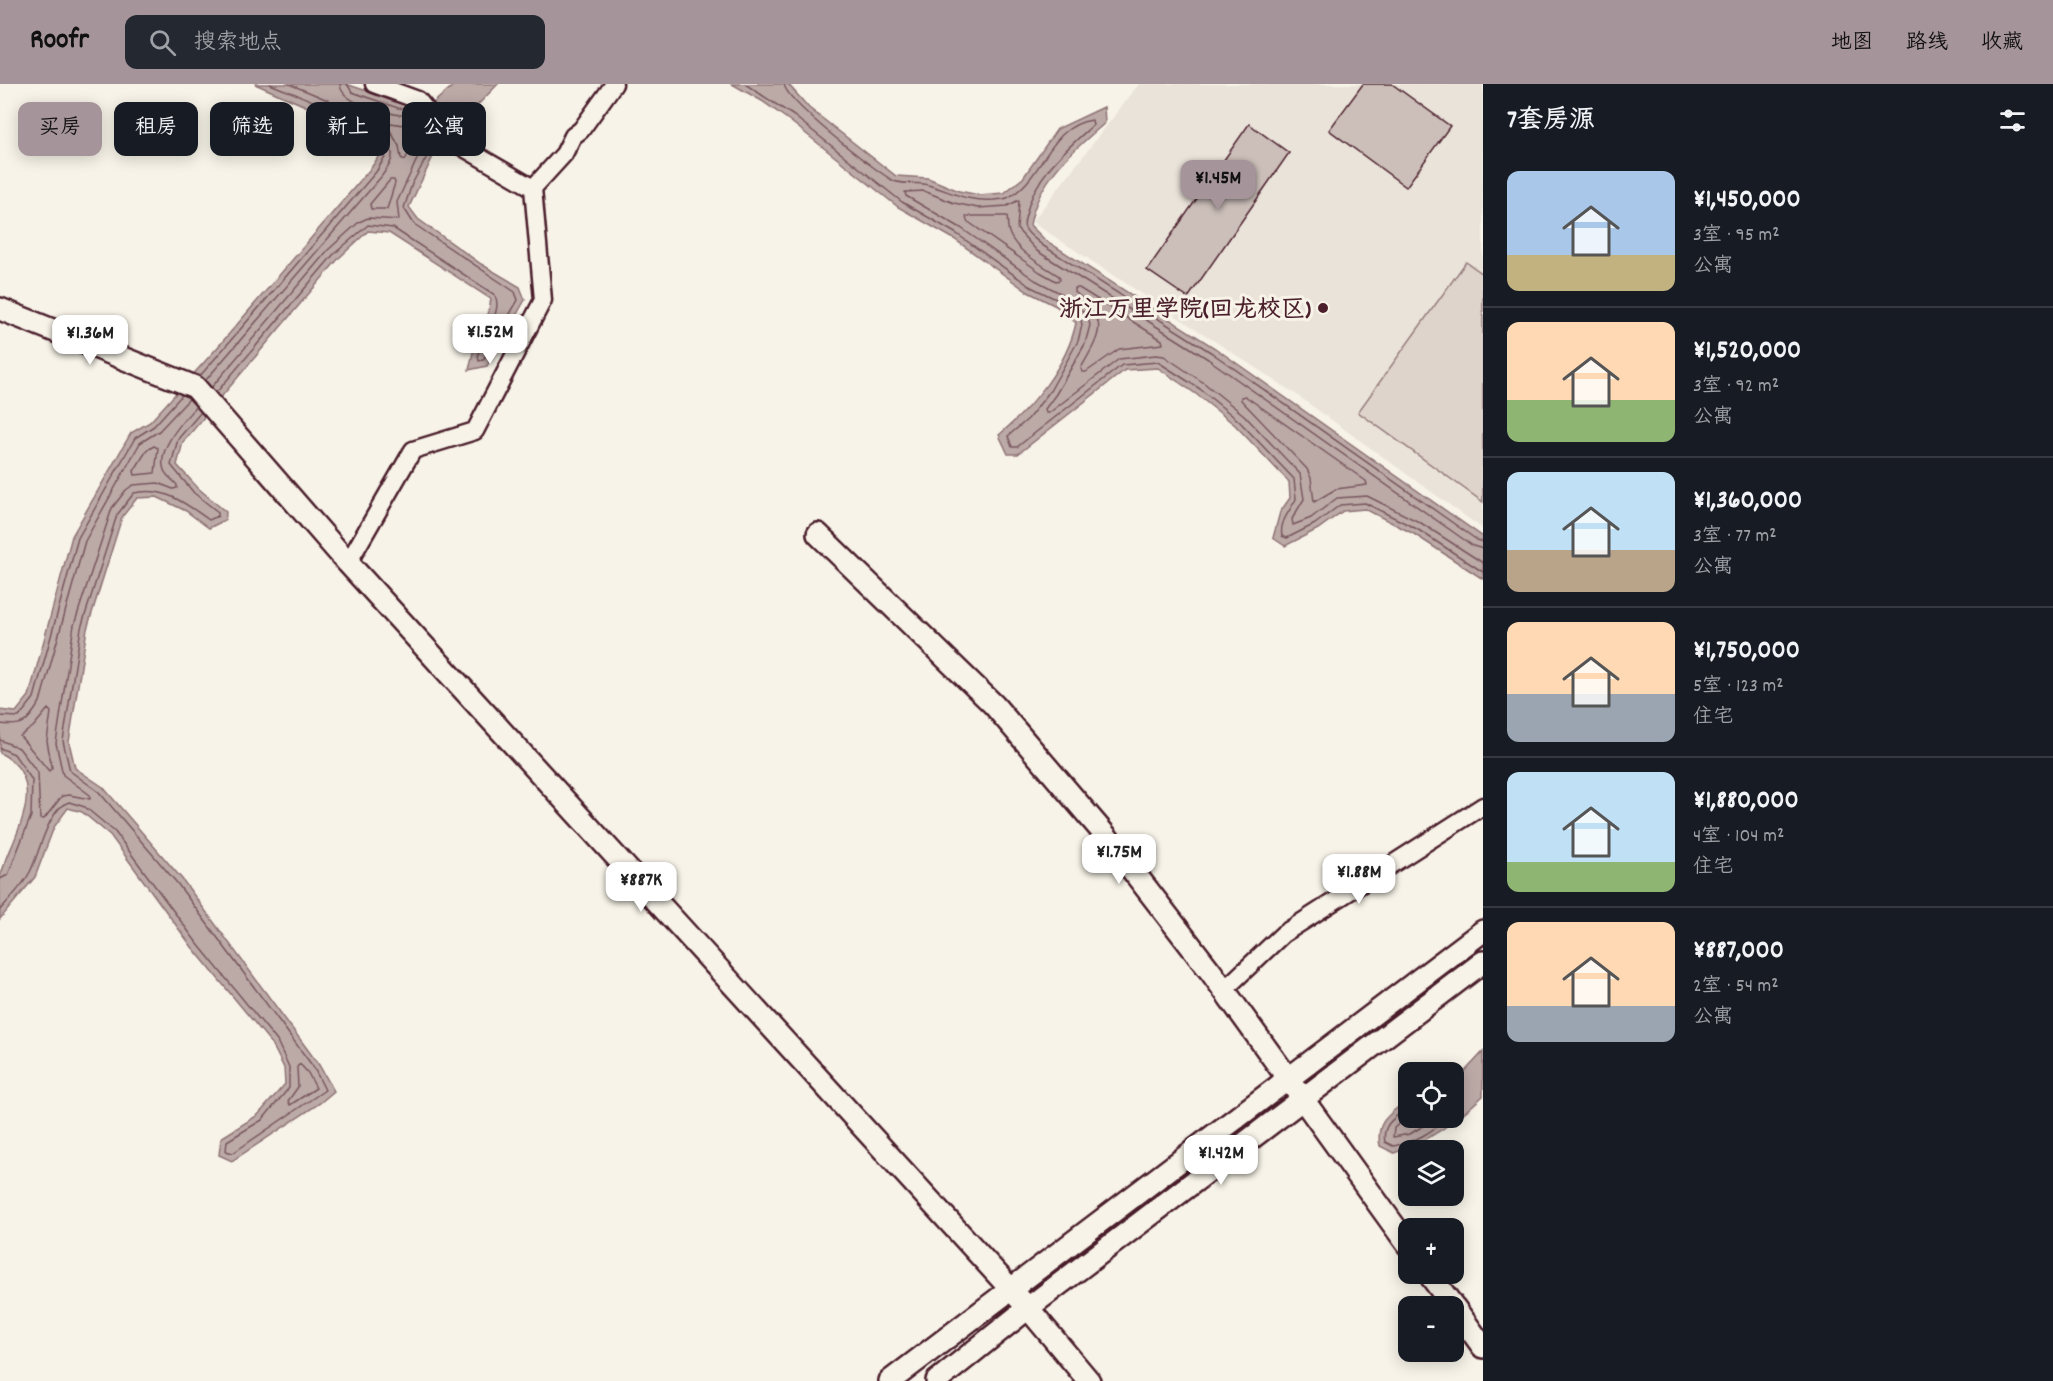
<!DOCTYPE html>
<html lang="zh">
<meta charset="utf-8">
<style>
body{margin:0;font-family:Dekko,"LXGW WenKai TC",sans-serif;background:#242831;color:#f1f3f6;height:100vh;display:flex;flex-direction:column;font-size:22px;white-space:nowrap}
*{box-sizing:border-box;margin:0}
p{font-size:20px;color:#9ea1a6}
.icon{flex:none;width:33px;height:33px;fill:none;stroke:currentColor;stroke-width:2;stroke-linecap:round;stroke-linejoin:round}
.map{position:relative;flex:1;overflow:hidden}
.sheet{display:flex;flex-direction:column;background:#171b24;width:570px}
.sheet>*{flex:none}
.top-card{position:absolute;left:18px;top:18px;width:570px;height:54px;display:flex;gap:12px}
.controls{position:absolute;left:1398px;top:978px;display:grid;gap:12px}
.controls a{display:grid;place-items:center;width:66px;height:66px;border-radius:12px;background:#171b24;box-shadow:0 3px 15px #0003;font-size:30px}
.price{position:absolute;translate:-50% -51px;padding:0 14px;border-radius:12px;background:#fff;color:#222;font-size:20px;line-height:39px;filter:drop-shadow(0 2px 3px #0008)}
.price::after{content:'';position:absolute;left:50%;top:36px;width:18px;height:14px;margin-left:-9px;background:inherit;clip-path:polygon(0 0,100% 0,50% 100%)}
.price.selected{background:#a6949b;color:#111}
ul{padding:0;list-style:none}
li{display:flex;align-items:center;gap:18px;height:150px;padding:0 24px}
li+li{border-top:2px solid #363941}
li span{display:grid;place-items:center;flex:none;width:168px;height:120px;border-radius:12px;color:#555}
li>.icon{margin-inline-start:auto}
span .icon{width:72px;height:72px;fill:#fffc;stroke-width:1}
li b{font-size:26px}
h2{display:flex;justify-content:space-between;align-items:center;height:72px;padding:0 24px;font-size:26px}
.pill{padding:0 21px;border-radius:12px;background:#171b24;box-shadow:0 3px 15px #0003;font-size:21px;line-height:54px}
.pill.selected{background:#a6949b;color:#111}
header{display:flex;align-items:center;gap:36px;box-sizing:border-box;height:84px;padding:0 30px;background:#a6949b;color:#111}
header strong{font-size:28px}
nav{display:flex;gap:33px;margin-inline-start:auto;font-size:21px}
.search{width:420px;height:54px;background:#242831;display:flex;align-items:center;gap:15px;box-sizing:border-box;padding:0 21px;border-radius:12px;color:#9ea1a6;font-size:22px}
main{display:flex;flex:1;min-height:0}
.map>svg:first-child{display:block}
.built{fill:#eae3da}
.green{fill:#ded4cc;stroke:#947a7c;stroke-width:1.5}
.water{fill:#bcaaa7;stroke:#8e7275;stroke-width:1.5}
.lines{fill:none;stroke-linecap:round;stroke-linejoin:round}
.shore{stroke:#78575d;stroke-width:1.5}
.building{fill:#ccbfb9;stroke:#4a1f2b;stroke-width:1.5}
.minor-casing{stroke:#4a1f2b;stroke-width:21}
.tertiary-casing{stroke:#4a1f2b;stroke-width:26}
.minor{stroke:#f7f3e8;stroke-width:16}
.tertiary{stroke:#f7f3e8;stroke-width:21}
.poi-dot{fill:#4a1f2b;stroke:#f7f3e8;stroke-width:2}
.labels{text-anchor:middle;stroke-width:6;stroke-linejoin:round;paint-order:stroke}
.poi-label{font-size:24px;font-weight:bold;fill:#4a1f2b;stroke:#f7f3e8;text-anchor:end}
</style>
<header>
<strong>Roofr</strong>
<div class="search"><svg class="icon" aria-label="search" viewBox="0 0 24 24"><circle cx="10" cy="10" r="6"/><path d="M15 15l6 6"/></svg>搜索地点</div>
<nav><a>地图</a><a>路线</a><a>收藏</a></nav>
</header>
<main>
<div class="map">
<svg width="1483" height="1297" viewBox="0 0 1483 1297">
<rect width="100%" height="100%" fill="#f7f3e8"/>
<filter id="ink" filterUnits="userSpaceOnUse"><feTurbulence type="fractalNoise" baseFrequency=".0167" numOctaves="2"/><feDisplacementMap in="SourceGraphic" scale="12" xChannelSelector="R" yChannelSelector="G"/><feConvolveMatrix kernelMatrix="1 2 1 2 8 2 1 2 1" color-interpolation-filters="sRGB"/></filter>
<g filter="url(#ink)">
<path class="built" d="M1139,0H1483V445L1294,309L1032,138Z"/>
<path class="green" d="M1466,178L1483,190V418L1358,328Z"/>
<path class="water" d="M255,0H346L400,18L431,21L455,0H498L438,62L409,123L418,135L481,180L520,203L525,216L487,282L469,286L476,255L487,235L491,215L389,149L368,147L339,174L183,358L177,381L198,404L226,428L225,436L209,444L186,427L157,413L137,414L122,433L87,545L69,658L75,684L103,703L182,795L319,981L334,1007L320,1019L232,1077L219,1071L221,1054L258,1031L285,1000L284,984L272,960L192,863L110,751L82,728L68,724L54,743L35,793L0,835C0,823 0,805 0,793C12,754 53,696 0,669V626L16,628L29,612L72,452L131,349L150,338L217,264L371,84L379,72L368,54L349,41Z
M732,0H788L809,24L896,92L928,94L959,107L979,111L1004,109L1023,94L1057,45L1104,23L1105,39C1072,67 1038,96 1030,141L1045,156L1215,264L1483,453V495L1414,450L1365,425L1343,427L1318,445L1285,462L1273,454L1280,428L1290,414L1289,398L1235,341L1196,310L1158,284L1125,286L1018,370H1008L999,351C1032,323 1067,282 1076,239L1056,222L1028,208L954,155L898,123L790,37L762,17Z
M1483,968V1012C1456,1037 1429,1058 1394,1069L1380,1062C1375,1036 1391,1030 1408,1015V1034H1454V999Z"/>
<g class="lines">
<path class="shore" d="M340,0C341,23 400,32 420,33
M347,0L352,8L398,24L413,25
M745,0L794,32L902,118L957,150L1031,203L1060,217L1081,236L1082,241L1078,257L1050,307L1028,335L1008,352L1012,363H1017L1122,281L1158,278L1200,305L1239,337L1294,395L1296,415C1290,427 1279,438 1282,452L1287,454L1315,440L1340,421L1365,419L1417,445L1483,488
M784,0C785,17 873,85 892,96C902,102 917,97 928,101C953,108 966,118 994,116C998,115 1003,116 1007,114C1044,96 1047,42 1092,36L1093,41C1065,66 1034,93 1026,131C1025,135 1023,140 1025,144C1028,151 1037,156 1042,161L1212,269L1477,456L1483,458
M391,39L422,44L405,76L401,74L399,62L388,43Z
M390,96H394L395,99L387,125H371L370,120Z
M969,132H1007C1008,138 1007,145 1010,151C1019,170 1043,181 1059,192L1060,196L1056,197L1040,188L967,137L966,133Z
M1075,204H1079L1162,256L1163,260L1119,265L1086,288H1082L1081,284C1102,247 1109,238 1075,208Z
M200,292L376,88L385,73C381,37 300,13 270,0
M205,297L381,93C385,87 392,80 392,72C394,38 315,11 289,0
M211,304L328,166L359,138L368,134L399,136L397,118L426,56L432,48
M216,309L334,170L368,141L393,144L495,211C505,234 473,254 479,277L483,276L518,216L515,208L414,140L404,124L412,100L437,54
M1245,312L1366,397L1367,401L1336,405L1314,418L1311,394L1307,385L1241,316V313Z
M154,362L158,364L155,389L135,391L134,387L147,366Z
M1483,465L1473,462L1208,275L1037,167L1017,145L1019,116L1007,122L978,124L954,119L924,107L905,108L906,112L961,144L1035,196L1064,211L1087,231L1090,241L1085,260L1056,310L1045,325L1046,329H1049L1119,275L1156,271L1164,272L1204,299L1244,331L1300,390L1304,415L1292,435L1293,441L1311,434L1337,414L1367,412L1421,439L1483,479
M48,625L51,628L47,657L52,684L49,687L20,652L33,643Z
M0,632L19,633L34,614L78,454L135,354L154,342L182,311
M0,640C25,643 27,638 40,618L85,457L140,359L159,347L189,315
M0,656L19,664L38,689L40,735H44L62,712L69,711L90,715V711L63,691L56,659L74,541L112,424L126,406L133,401L158,399L173,405L177,404V401C173,396 166,392 164,386C156,365 184,336 196,322
M0,664L14,670L32,696L31,732L8,791L0,795
M0,826C10,814 23,802 30,788C39,771 48,724 69,718L85,723L115,748L197,859L277,957L289,983V1004L262,1036L227,1057L226,1067L233,1069L325,1006L314,984L177,799L99,708L70,687L63,657L81,544L117,431L134,409C164,402 185,419 209,436L218,432V428L194,409L171,381L178,355L201,328
M300,980L308,989L316,1004L290,1021L288,1017L298,1003L297,983Z
M1408,1023C1397,1032 1381,1040 1385,1058L1393,1062C1415,1059 1432,1047 1448,1034
M1408,1032L1394,1044L1393,1053L1410,1050L1436,1034"/>
</g>
<path class="building" d="M1363,0H1392L1450,42L1406,103L1329,46Z
M1249,40L1289,69L1188,214L1147,186Z"/>
<g class="lines">
<defs>
<path id="minor" d="M533,104L564,70L573,52L581,46L614,0
M348,479L413,366L475,347L543,216L533,104L452,57L418,16L374,0
M1224,906L1283,850L1483,722"/>
<path id="tertiary" d="M0,225L195,303L348,479L1028,1224L1089,1297
M818,450L994,621L1106,752L1211,888L1408,1161
M1429,1190L1453,1222
M1454,1223L1483,1263
M890,1297L1483,847
M937,1297L1028,1224L1483,878"/>
</defs>
<use href="#minor" class="minor-casing"/>
<use href="#tertiary" class="tertiary-casing"/>
<use href="#minor" class="minor"/>
<use href="#tertiary" class="tertiary"/>
</g>
</g>
<circle class="poi-dot" cx="1323" cy="224" r="6"/>
<g class="labels">
<g class="poi-label">
<text x="1311" y="232">浙江万里学院(回龙校区)</text>
</g>
</g>
</svg>
<div class="controls">
<a><svg class="icon" aria-label="locate" viewBox="0 0 24 24"><circle cx="12" cy="12" r="6"/><path d="M12 2v4M12 18v4M2 12h4M18 12h4"/></svg></a>
<a><svg class="icon" aria-label="layers" viewBox="0 0 24 24"><path d="M12 4l9 5-9 5-9-5zM3 14l9 5 9-5"/></svg></a>
<a>+</a>
<a>−</a>
</div>
<b class="price selected" style="left:1218px;top:127px">¥1.45M</b>
<b class="price" style="left:490px;top:281px">¥1.52M</b>
<b class="price" style="left:90px;top:282px">¥1.36M</b>
<b class="price" style="left:1119px;top:801px">¥1.75M</b>
<b class="price" style="left:1359px;top:821px">¥1.88M</b>
<b class="price" style="left:641px;top:829px">¥887K</b>
<b class="price" style="left:1221px;top:1102px">¥1.42M</b>
<div class="top-card">
<a class="pill selected">买房</a>
<a class="pill">租房</a>
<a class="pill">筛选</a>
<a class="pill">新上</a>
<a class="pill">公寓</a>
</div>
</div>
<section class="sheet">
<h2>7套房源<svg class="icon" aria-label="filters" viewBox="0 0 24 24"><path d="M4 7h16M4 17h16"/><circle cx="9" cy="7" r="2"/><circle cx="15" cy="17" r="2"/></svg></h2>
<ul>
<li><span style="background:linear-gradient(#a9c7e8 70%,#c2b280 0)"><svg class="icon" aria-label="home" viewBox="0 0 24 24"><path d="M3 11l9-7 9 7M6 9v11h12V9"/></svg></span><div><b>¥1,450,000</b><p>3室 · 95 m²</p><p>公寓</p></div></li>
<li><span style="background:linear-gradient(#ffd9b3 65%,#8fb573 0)"><svg class="icon" aria-label="home" viewBox="0 0 24 24"><path d="M3 11l9-7 9 7M6 9v11h12V9"/></svg></span><div><b>¥1,520,000</b><p>3室 · 92 m²</p><p>公寓</p></div></li>
<li><span style="background:linear-gradient(#bfe0f5 65%,#b9a48a 0)"><svg class="icon" aria-label="home" viewBox="0 0 24 24"><path d="M3 11l9-7 9 7M6 9v11h12V9"/></svg></span><div><b>¥1,360,000</b><p>3室 · 77 m²</p><p>公寓</p></div></li>
<li><span style="background:linear-gradient(#ffd9b3 60%,#9aa5b1 0)"><svg class="icon" aria-label="home" viewBox="0 0 24 24"><path d="M3 11l9-7 9 7M6 9v11h12V9"/></svg></span><div><b>¥1,750,000</b><p>5室 · 123 m²</p><p>住宅</p></div></li>
<li><span style="background:linear-gradient(#bfe0f5 75%,#8fb573 0)"><svg class="icon" aria-label="home" viewBox="0 0 24 24"><path d="M3 11l9-7 9 7M6 9v11h12V9"/></svg></span><div><b>¥1,880,000</b><p>4室 · 104 m²</p><p>住宅</p></div></li>
<li><span style="background:linear-gradient(#ffd9b3 70%,#9aa5b1 0)"><svg class="icon" aria-label="home" viewBox="0 0 24 24"><path d="M3 11l9-7 9 7M6 9v11h12V9"/></svg></span><div><b>¥887,000</b><p>2室 · 54 m²</p><p>公寓</p></div></li>
</ul>
</section>
</main>
